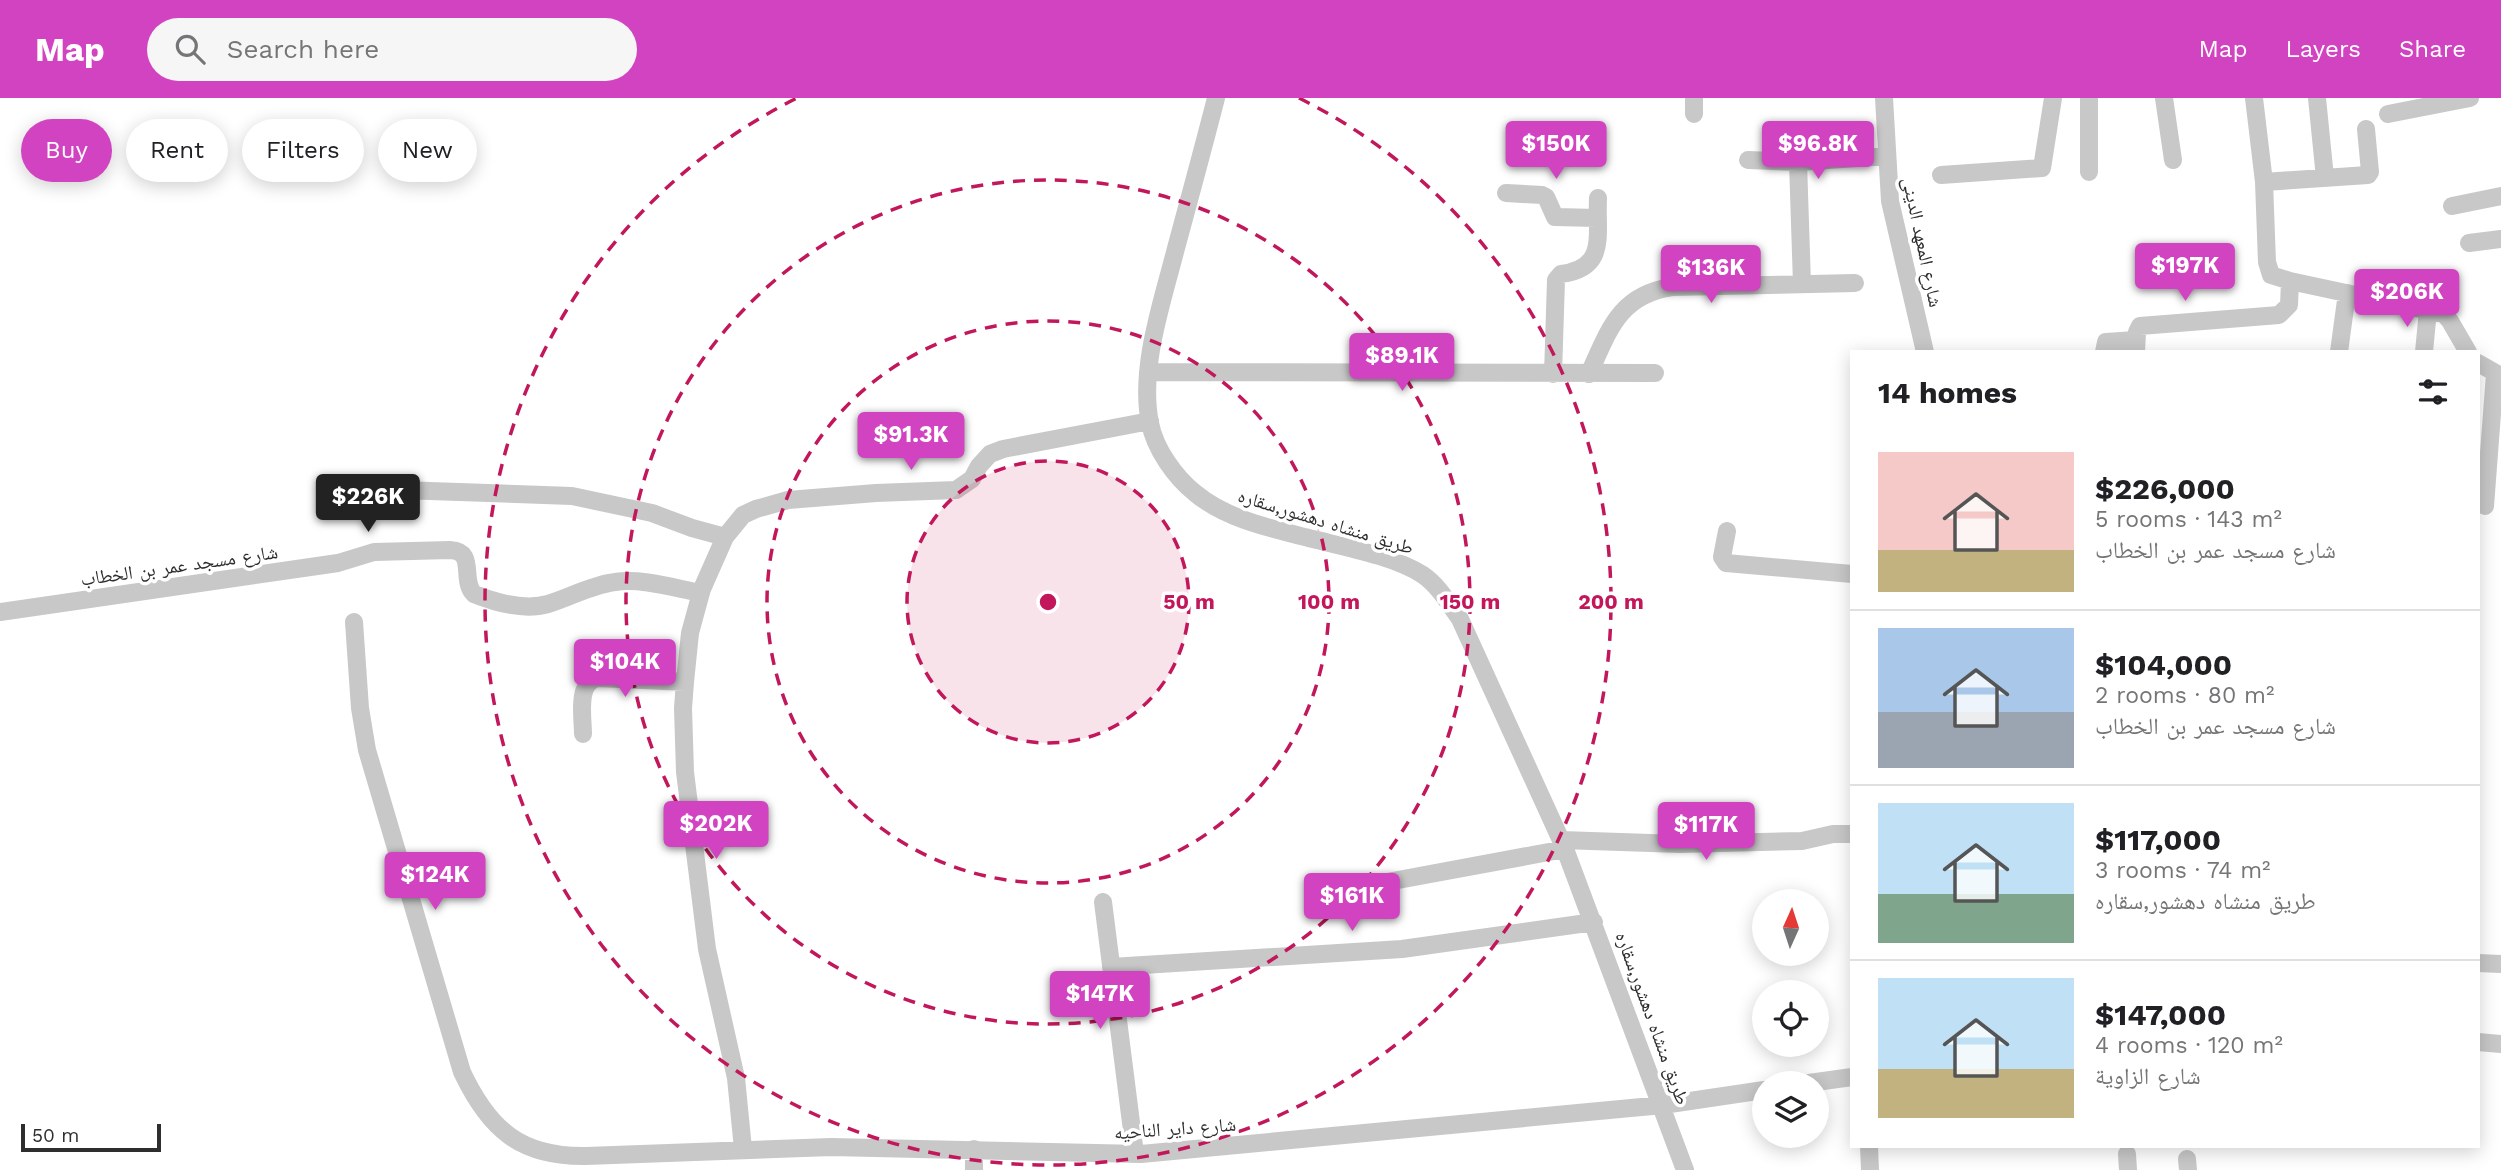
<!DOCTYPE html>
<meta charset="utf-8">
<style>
body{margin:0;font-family:"Work Sans","Noto Naskh Arabic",sans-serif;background:#f6f6f6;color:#202124;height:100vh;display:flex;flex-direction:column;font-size:26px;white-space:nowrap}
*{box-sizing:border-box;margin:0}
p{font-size:23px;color:#757577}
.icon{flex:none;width:38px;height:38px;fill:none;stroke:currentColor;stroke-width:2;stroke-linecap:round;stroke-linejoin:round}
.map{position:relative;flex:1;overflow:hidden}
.panel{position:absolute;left:1850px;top:252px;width:630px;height:798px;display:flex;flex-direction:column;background:#fff;border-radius:0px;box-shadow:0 4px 18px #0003}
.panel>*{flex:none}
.guide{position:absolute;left:21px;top:21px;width:665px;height:63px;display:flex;gap:14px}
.needle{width:46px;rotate:3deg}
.tools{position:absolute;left:1752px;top:791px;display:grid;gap:14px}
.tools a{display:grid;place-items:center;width:77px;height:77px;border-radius:50%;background:#fff;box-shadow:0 4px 18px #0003;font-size:35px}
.scale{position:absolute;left:21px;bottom:18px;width:140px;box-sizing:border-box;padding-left:7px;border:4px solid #2e2e2e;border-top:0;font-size:19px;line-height:24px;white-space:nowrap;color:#2e2e2e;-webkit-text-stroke:5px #fff;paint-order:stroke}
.price{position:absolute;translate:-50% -60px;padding:0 16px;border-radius:7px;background:#d243c1;color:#fff;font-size:23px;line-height:46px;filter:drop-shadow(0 2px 4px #0008)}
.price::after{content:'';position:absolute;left:50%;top:42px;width:21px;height:16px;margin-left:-10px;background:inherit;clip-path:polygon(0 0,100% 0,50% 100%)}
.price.selected{background:#222;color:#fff}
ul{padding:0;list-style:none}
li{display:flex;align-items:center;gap:21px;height:175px;padding:0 28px}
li+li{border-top:2px solid #e0e0e0}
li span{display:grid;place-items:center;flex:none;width:196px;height:140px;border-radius:0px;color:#555}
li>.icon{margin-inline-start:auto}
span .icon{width:84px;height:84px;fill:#fffc;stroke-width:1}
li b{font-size:30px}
h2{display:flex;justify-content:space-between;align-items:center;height:84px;padding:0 28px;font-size:30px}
.chip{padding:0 24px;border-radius:32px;background:#fff;box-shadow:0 4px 18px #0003;font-size:24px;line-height:63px}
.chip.selected{background:#d243c1;color:#fff}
header{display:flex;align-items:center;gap:42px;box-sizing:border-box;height:98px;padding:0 35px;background:#d243c1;color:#fff}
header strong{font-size:33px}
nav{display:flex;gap:38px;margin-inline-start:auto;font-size:24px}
.search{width:490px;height:63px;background:#f6f6f6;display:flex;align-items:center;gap:18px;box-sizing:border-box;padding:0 24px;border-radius:38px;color:#757577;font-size:26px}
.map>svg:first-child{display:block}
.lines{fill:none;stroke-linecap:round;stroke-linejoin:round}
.street{stroke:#c8c8c8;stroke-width:18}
.ring{fill:none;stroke:#c2185b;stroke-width:3.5;stroke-dasharray:12 9}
.labels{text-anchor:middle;stroke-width:7;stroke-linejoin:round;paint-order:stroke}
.street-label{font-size:19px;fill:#2e2e2e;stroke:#fff}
.centre{fill:#c2185b;stroke:#fff;stroke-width:3.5}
.ring-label{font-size:21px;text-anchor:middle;font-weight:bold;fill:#c2185b;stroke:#fff;stroke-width:7;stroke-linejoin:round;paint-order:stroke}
</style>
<header>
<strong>Map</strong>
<div class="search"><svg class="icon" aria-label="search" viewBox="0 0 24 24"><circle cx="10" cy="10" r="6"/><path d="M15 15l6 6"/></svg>Search here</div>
<nav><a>Map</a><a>Layers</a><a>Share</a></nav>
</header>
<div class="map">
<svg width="2501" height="1072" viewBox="0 0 2501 1072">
<rect width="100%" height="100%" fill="#fff"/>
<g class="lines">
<path class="street" d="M1216,0C1203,51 1189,102 1175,154C1162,205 1139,271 1150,325C1155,351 1175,379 1195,395C1227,422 1274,431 1313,441C1345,449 1396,459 1423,477C1439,488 1449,506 1460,521L1565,751L1685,1072
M1884,0L1890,103L1925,254
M2089,0V74
M2164,0L2173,62
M2254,0L2264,84L2267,164L2271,177L2290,183L2444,216L2450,223L2468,254
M2317,0L2325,80
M1694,16V0
M2388,16L2470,0
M1748,62L1798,64L1887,58
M1798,64L1802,186
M1941,77L2042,70L2053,0
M2264,84L2368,77L2370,74L2366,31
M1506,95L1542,97L1546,99L1555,119L1597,120
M2452,108L2501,98
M2469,145L2501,141
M2104,254L2106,244L2136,242
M2136,254L2137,234L2140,228L2279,217L2289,207L2290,183
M2339,254L2347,195
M2424,254L2428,212
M2478,265L2501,278
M1150,274L1655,275
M1553,276L1556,182L1561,176C1608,170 1596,137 1598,100
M1589,276C1609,232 1619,197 1672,189L1855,185
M371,391L572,398L652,415L692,430L725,439
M2485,408L2495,276
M1727,433L1722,459L1726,465L1852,476
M0,514L338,465L374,454L450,452C477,453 460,482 474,496C497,505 524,513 548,506C571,499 591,487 615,484C642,480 674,490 701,495
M354,524L360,610L367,652L462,974C489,1031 520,1059 586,1058L831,1049L1141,1056L1663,1007L1764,992
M583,636C583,619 576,584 598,580L685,584
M1561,742L1680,746L1802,743L1833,736H1852
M1371,787L1565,751
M1103,804L1135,1056
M2478,865L2501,866
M1111,869L1402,851L1594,824
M2478,944L2501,946
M1809,985L1852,979
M1869,1048L1870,1072
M743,1051L736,980L707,851L685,674L683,610L685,584L690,535L702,491L725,439L743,417L756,411L788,402L876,395L956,392L972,381L979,368L990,356L1003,351L1150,323
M974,1051V1072
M2127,1056L2128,1072
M2187,1061L2188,1072"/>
</g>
<circle cx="1048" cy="504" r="141" fill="#c2185b" fill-opacity=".12"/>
<g class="ring">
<circle cx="1048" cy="504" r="141"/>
<circle cx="1048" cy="504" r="281"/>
<circle cx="1048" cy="504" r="422"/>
<path d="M1299 0A563 563 0 1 1 797 0"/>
</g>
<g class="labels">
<g class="street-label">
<text transform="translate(1923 144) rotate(78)" y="7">شارع المعهد الدينى</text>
<text transform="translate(1326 423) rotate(17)" y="7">طريق منشاه دهشور,سقاره</text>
<text transform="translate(179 467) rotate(-8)" y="7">شارع مسجد عمر بن الخطاب</text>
<text transform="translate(1653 920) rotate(70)" y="7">طريق منشاه دهشور,سقاره</text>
<text transform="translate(1175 1030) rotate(-4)" y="7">شارع داير الناحيه</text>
</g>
</g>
<circle cx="1048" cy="504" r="10" class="centre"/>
<g class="ring-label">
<text x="1189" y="511">50 m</text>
<text x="1329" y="511">100 m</text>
<text x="1470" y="511">150 m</text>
<text x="1611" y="511">200 m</text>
</g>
</svg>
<div class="tools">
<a><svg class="needle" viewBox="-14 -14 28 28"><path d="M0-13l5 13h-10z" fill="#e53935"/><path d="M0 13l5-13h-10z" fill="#757577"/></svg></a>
<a><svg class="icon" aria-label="locate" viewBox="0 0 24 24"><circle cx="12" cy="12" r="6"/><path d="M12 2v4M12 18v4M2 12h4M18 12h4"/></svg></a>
<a><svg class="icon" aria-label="layers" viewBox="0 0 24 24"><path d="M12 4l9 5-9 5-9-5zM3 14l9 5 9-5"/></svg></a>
</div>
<div class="scale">50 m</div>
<b class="price" style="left:1556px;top:83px">$150K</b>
<b class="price" style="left:1818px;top:83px">$96.8K</b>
<b class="price" style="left:2185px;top:205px">$197K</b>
<b class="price" style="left:1711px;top:207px">$136K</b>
<b class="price" style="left:2407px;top:231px">$206K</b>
<b class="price" style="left:1402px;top:295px">$89.1K</b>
<b class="price" style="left:911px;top:374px">$91.3K</b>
<b class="price selected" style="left:368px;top:436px">$226K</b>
<b class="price" style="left:625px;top:601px">$104K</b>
<b class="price" style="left:716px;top:763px">$202K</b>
<b class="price" style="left:1706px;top:764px">$117K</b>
<b class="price" style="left:435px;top:814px">$124K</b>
<b class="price" style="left:1352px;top:835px">$161K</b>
<b class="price" style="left:1100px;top:933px">$147K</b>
<div class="guide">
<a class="chip selected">Buy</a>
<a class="chip">Rent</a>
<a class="chip">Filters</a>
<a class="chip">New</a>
</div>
<section class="panel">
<h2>14 homes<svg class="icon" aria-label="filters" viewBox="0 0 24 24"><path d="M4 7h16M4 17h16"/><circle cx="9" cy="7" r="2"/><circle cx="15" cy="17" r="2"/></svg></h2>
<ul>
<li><span style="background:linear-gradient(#f6c9c9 70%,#c2b280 0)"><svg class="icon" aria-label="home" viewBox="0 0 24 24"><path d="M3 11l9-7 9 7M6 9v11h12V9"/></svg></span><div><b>$226,000</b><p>5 rooms · 143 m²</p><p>شارع مسجد عمر بن الخطاب</p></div></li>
<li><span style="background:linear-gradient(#a9c7e8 60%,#9aa5b1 0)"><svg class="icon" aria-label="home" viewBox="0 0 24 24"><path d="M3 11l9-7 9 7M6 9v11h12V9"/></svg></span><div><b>$104,000</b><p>2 rooms · 80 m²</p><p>شارع مسجد عمر بن الخطاب</p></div></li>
<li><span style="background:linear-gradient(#bfe0f5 65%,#7fa58c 0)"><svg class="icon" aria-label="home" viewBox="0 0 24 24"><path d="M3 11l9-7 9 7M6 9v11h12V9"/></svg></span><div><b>$117,000</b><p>3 rooms · 74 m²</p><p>طريق منشاه دهشور,سقاره</p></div></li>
<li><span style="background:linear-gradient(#bfe0f5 65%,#c2b280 0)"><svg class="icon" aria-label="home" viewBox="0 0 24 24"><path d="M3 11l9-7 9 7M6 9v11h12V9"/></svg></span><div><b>$147,000</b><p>4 rooms · 120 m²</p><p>شارع الزاوية</p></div></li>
</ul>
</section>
</div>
